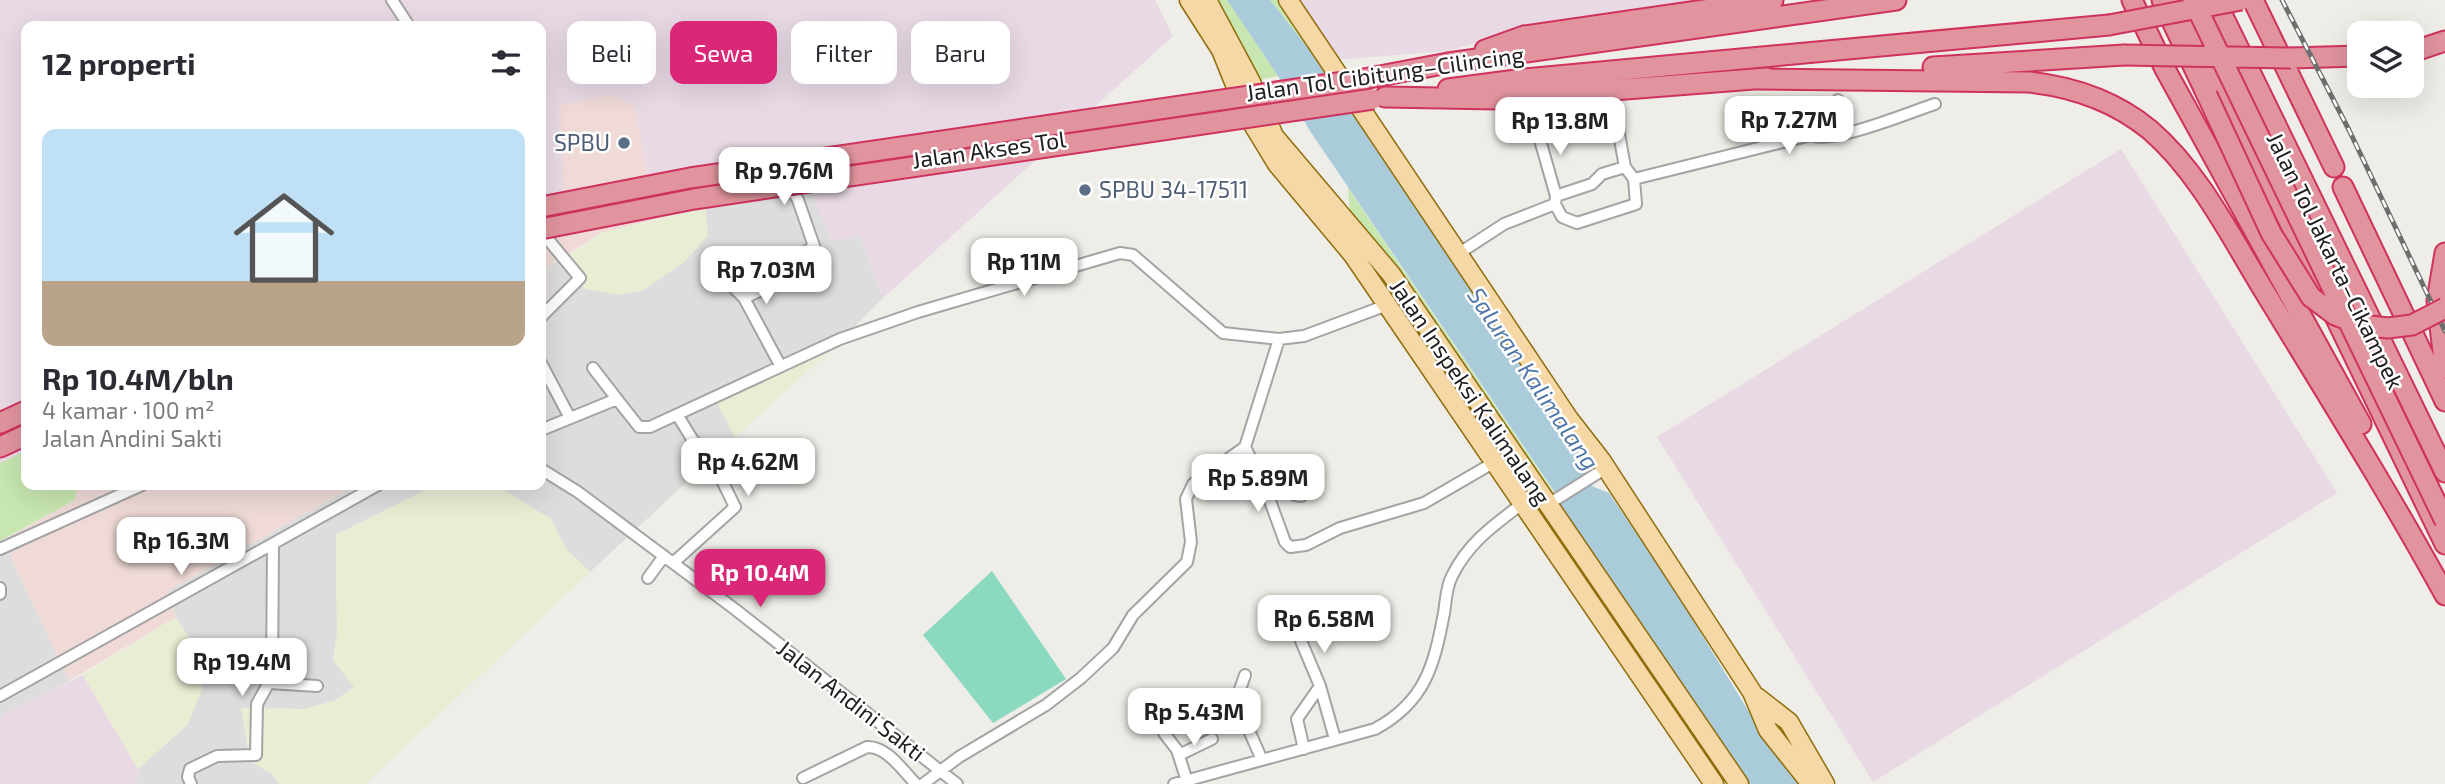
<!DOCTYPE html>
<html lang="id">
<meta charset="utf-8">
<style>
body{margin:0;font-family:"Exo 2",sans-serif;background:#f2f2f3;color:#2b2b33;height:100vh;display:flex;flex-direction:column;font-size:26px;white-space:nowrap}
*{box-sizing:border-box;margin:0}
p{font-size:23px;color:#7c7c81}
.icon{flex:none;width:38px;height:38px;fill:none;stroke:currentColor;stroke-width:2;stroke-linecap:round;stroke-linejoin:round}
.map{position:relative;flex:1;overflow:hidden}
.details{position:absolute;left:21px;top:21px;width:525px;height:469px;display:flex;flex-direction:column;background:#fff;border-radius:14px;box-shadow:0 7px 28px #0002}
.details>*{flex:none}
.top-card{position:absolute;left:567px;top:21px;width:665px;height:63px;display:flex;gap:14px}
.buttons{position:absolute;left:2347px;top:21px;display:grid;gap:14px}
.buttons a{display:grid;place-items:center;width:77px;height:77px;border-radius:14px;background:#fff;box-shadow:0 7px 28px #0002;font-size:35px}
.price{position:absolute;translate:-50% -60px;padding:0 16px;border-radius:14px;background:#fff;color:#222;font-size:23px;line-height:46px;filter:drop-shadow(0 2px 4px #0008)}
.price::after{content:'';position:absolute;left:50%;top:42px;width:21px;height:16px;margin-left:-10px;background:inherit;clip-path:polygon(0 0,100% 0,50% 100%)}
.price.selected{background:#db2777;color:#fff}
ul{padding:0;list-style:none}
li{display:grid;align-content:center;gap:14px;height:371px;padding:0 21px}
li+li{border-top:2px solid #e1e1e2}
li span{display:grid;place-items:center;height:217px;border-radius:14px;color:#555}
li>.icon{margin-inline-start:auto}
span .icon{width:126px;height:126px;fill:#fffc;stroke-width:1}
li b{font-size:30px}
h2{display:flex;justify-content:space-between;align-items:center;height:84px;padding:0 21px;font-size:30px}
.chip{padding:0 24px;border-radius:14px;background:#fff;box-shadow:0 7px 28px #0002;font-size:24px;line-height:63px}
.chip.selected{background:#db2777;color:#fff}
.map>svg:first-child{display:block}
.residential{fill:#dedddd}
.commercial{fill:#efdad7}
.industrial{fill:#e8d9e4}
.farmland{fill:#e9edd3}
.grass{fill:#c7e6b0}
.pitch{fill:#8ad9c0}
.water{fill:#aaccda}
.lines{fill:none;stroke-linecap:round;stroke-linejoin:round}
.minor-casing{stroke:#a4a4a4;stroke-width:14}
.primary-casing{stroke:#906d0b;stroke-width:21}
.motorway-casing{stroke:#cf325d;stroke-width:23}
.minor{stroke:#fff;stroke-width:10}
.primary{stroke:#f5d8a6;stroke-width:18}
.motorway{stroke:#e1949d;stroke-width:19}
.rail-casing{stroke:#6e6e6e;stroke-width:5}
.rail{stroke:#fff;stroke-width:2.5;stroke-dasharray:8;stroke-linecap:butt}
.motorway-bridge-casing{stroke:#cf325d;stroke-width:23;stroke-linecap:butt}
.motorway-bridge{stroke:#e1949d;stroke-width:19}
.service-dot{fill:#5c6f8a;stroke:#fff;stroke-width:2.5}
.labels{text-anchor:middle;stroke-width:5;stroke-linejoin:round;paint-order:stroke}
.street-label{font-size:23px;fill:#202020;stroke:#fff}
.service-label{font-size:23px;fill:#4e5e75;stroke:#fff;text-anchor:end}
.water-label{font-size:24px;font-style:italic;fill:#5278a9;stroke:#fff}
</style>
<div class="map">
<svg width="2445" height="784" viewBox="0 0 2445 784">
<rect width="100%" height="100%" fill="#efede7"/>
<path class="residential" d="M798,157L860,236L883,298L830,351L716,399L735,437L590,572L566,549L551,519L493,485H541V308L547,303L546,267L565,258L706,208L659,218L649,183Z
M355,485H435L336,535L337,634L333,660L355,687L334,701L303,709L241,708L250,761L271,773L280,784H136L138,769L188,724L203,660L176,617L167,591Z
M3,540L69,681L0,718V541Z"/>
<path class="commercial" d="M609,95L635,106L649,183L659,218L601,233L547,267V303L541,308V202L563,195L559,104Z
M77,485H355L168,591L176,617L69,681L3,540L75,500Z"/>
<path class="industrial" d="M0,0H1155L1173,36L883,298L860,236L831,241L798,157L649,183L635,106L609,95L559,105L563,195L541,202V26H26V451L0,463Z
M1292,0H1696L1521,31L1447,51L1334,60Z
M2121,149L2337,493L1873,782L1657,437Z
M83,675L138,769L136,784H0V718L8,711Z"/>
<path class="farmland" d="M706,208L708,236L684,262L644,290L620,295L585,289L565,258L601,233Z
M830,351L735,437L715,399Z
M435,485L498,486L551,519L566,549L590,572L365,784H280L271,773L250,761L241,708L303,709L334,701L354,687L333,660L337,634L336,535Z
M176,617L203,660L202,689L188,724L138,769L83,675Z"/>
<path class="grass" d="M1207,0H1227L1278,76L1251,82Z
M1270,0H1288L1333,64L1315,57Z
M1348,188L1558,498L1563,515L1749,784H1714L1353,255Z
M26,451V485H77L75,500L0,541V463Z"/>
<path class="pitch" d="M992,571L1066,679L993,723L923,635Z"/>
<path class="water" d="M1227,0H1270L1315,57L1591,471L1584,477L1589,485L1609,493L1674,589L1755,722L1800,784H1749L1563,515L1558,497L1310,131L1278,76Z"/>
<g class="lines">
<defs>
<path id="minor" d="M392,0L409,26
M1811,135L1815,128L1834,118L1838,100
M1634,179L1811,135C1832,145 1910,112 1935,104
M1556,196L1592,184L1602,174L1625,167
M1555,204L1562,217L1577,223L1636,204L1634,179L1625,167L1617,123
M541,231L580,278L541,317
M1458,254L1504,224L1555,204L1556,196L1538,133L1547,115
M718,272L744,298L780,365
M744,298L777,283L784,267L814,246L798,200L787,182
M541,363L570,418
M593,368L617,399
M541,430L617,399L639,427H650L840,339L918,312L1120,253L1133,255L1223,333L1279,339L1304,336L1387,305
M1245,447L1266,490L1285,542L1290,547L1306,545L1340,528L1424,503L1493,463
M541,469L578,492L736,610L957,784
M1266,490L1286,485L1295,495L1301,496
M1547,505L1606,468
M0,549L142,485
M673,563L735,507L715,466L692,439L678,416
M648,578L664,556
M0,588V594
M1299,636L1320,686L1335,739
M1245,675L1236,701L1262,760
M270,683L317,686
M0,696L378,485
M1164,733L1177,750L1187,781
M1304,749L1297,719L1320,686
M1179,755L1212,739
M803,778L867,747C887,746 903,771 916,784
M191,784L188,777L190,769L217,756L256,755L257,704L272,677L273,544
M923,784L959,757L1046,705L1081,678L1113,648L1133,615L1187,562L1191,542L1186,499L1193,484L1245,447L1279,339
M1174,784L1375,729C1425,702 1434,666 1444,613C1446,601 1446,587 1452,576C1468,543 1494,525 1523,503"/>
<path id="primary" d="M1189,0L1221,50L1242,102
M1207,0L1251,82L1274,136L1391,274L1739,784
M1288,0L1569,419L1601,460L1752,692L1768,730L1811,784
M1246,113L1277,164L1353,255L1714,784
M1757,697L1789,722L1825,784"/>
<path id="motorway" d="M2132,0L2165,69L2361,424
M2162,0L2207,95
M2182,0L2445,544
M2215,0L2445,472
M2253,0L2334,167
M1485,50L1524,36L1773,0
M2412,52L2445,41
M2291,58L2359,56
M1933,67L2124,55
M1364,79L1448,63L1896,0
M1756,79L2029,82C2074,87 2115,101 2150,130C2200,173 2232,239 2266,294C2327,394 2389,493 2445,595
M1448,89L1524,79L2109,25
M1385,97L1497,99L1767,78
M2343,187L2445,401
M2445,253L2437,301L2445,368
M0,423L26,411
M0,447L26,435"/>
</defs>
<use href="#minor" class="minor-casing"/>
<use href="#primary" class="primary-casing"/>
<use href="#motorway" class="motorway-casing"/>
<use href="#minor" class="minor"/>
<use href="#primary" class="primary"/>
<use href="#motorway" class="motorway"/>
<defs>
<path id="rail" d="M2282,0L2349,130L2445,331"/>
</defs>
<use href="#rail" class="rail-casing"/>
<use href="#rail" class="rail"/>
<defs>
<path id="motorway-bridge" d="M2193,0L2445,521
M2109,25L2241,0
M2124,55L2291,58
M2207,95L2271,233L2311,297L2335,315L2361,325L2388,328L2412,325L2445,308
M541,207L690,178L1364,79
M541,229L694,199L1373,99"/>
</defs>
<use href="#motorway-bridge" class="motorway-bridge-casing"/>
<use href="#motorway-bridge" class="motorway-bridge"/>
</g>
<g class="service-dot">
<circle cx="624" cy="143" r="7"/>
<circle cx="1085" cy="190" r="7"/>
</g>
<g class="labels">
<g class="street-label">
<text transform="translate(1385 74) rotate(-8)" y="8">Jalan Tol Cibitung–Cilincing</text>
<text transform="translate(989 150) rotate(-8)" y="8">Jalan Akses Tol</text>
<text transform="translate(2335 261) rotate(64)" y="8">Jalan Tol Jakarta–Cikampek</text>
<text transform="translate(1470 392) rotate(56)" y="8">Jalan Inspeksi Kalimalang</text>
<text transform="translate(851 701) rotate(38)" y="8">Jalan Andini Sakti</text>
</g>
<g class="service-label">
<text x="610" y="151">SPBU</text>
<text x="1099" y="198" text-anchor="start">SPBU 34-17511</text>
</g>
<g class="water-label">
<text transform="translate(1533 379) rotate(56)" y="8">Saluran Kalimalang</text>
</g>
</g>
</svg>
<div class="buttons">
<a><svg class="icon" aria-label="layers" viewBox="0 0 24 24"><path d="M12 4l9 5-9 5-9-5zM3 14l9 5 9-5"/></svg></a>
</div>
<b class="price" style="left:1789px;top:156px">Rp 7.27M</b>
<b class="price" style="left:1560px;top:157px">Rp 13.8M</b>
<b class="price" style="left:784px;top:207px">Rp 9.76M</b>
<b class="price" style="left:1024px;top:298px">Rp 11M</b>
<b class="price" style="left:766px;top:306px">Rp 7.03M</b>
<b class="price" style="left:748px;top:498px">Rp 4.62M</b>
<b class="price" style="left:1258px;top:514px">Rp 5.89M</b>
<b class="price" style="left:181px;top:577px">Rp 16.3M</b>
<b class="price selected" style="left:760px;top:609px">Rp 10.4M</b>
<b class="price" style="left:1324px;top:655px">Rp 6.58M</b>
<b class="price" style="left:242px;top:698px">Rp 19.4M</b>
<b class="price" style="left:1194px;top:748px">Rp 5.43M</b>
<div class="top-card">
<a class="chip">Beli</a>
<a class="chip selected">Sewa</a>
<a class="chip">Filter</a>
<a class="chip">Baru</a>
</div>
<section class="details">
<h2>12 properti<svg class="icon" aria-label="filters" viewBox="0 0 24 24"><path d="M4 7h16M4 17h16"/><circle cx="9" cy="7" r="2"/><circle cx="15" cy="17" r="2"/></svg></h2>
<ul>
<li><span style="background:linear-gradient(#bfe0f5 70%,#b9a48a 0)"><svg class="icon" aria-label="home" viewBox="0 0 24 24"><path d="M3 11l9-7 9 7M6 9v11h12V9"/></svg></span><div><b>Rp 10.4M/bln</b><p>4 kamar · 100 m²</p><p>Jalan Andini Sakti</p></div></li>
</ul>
</section>
</div>
